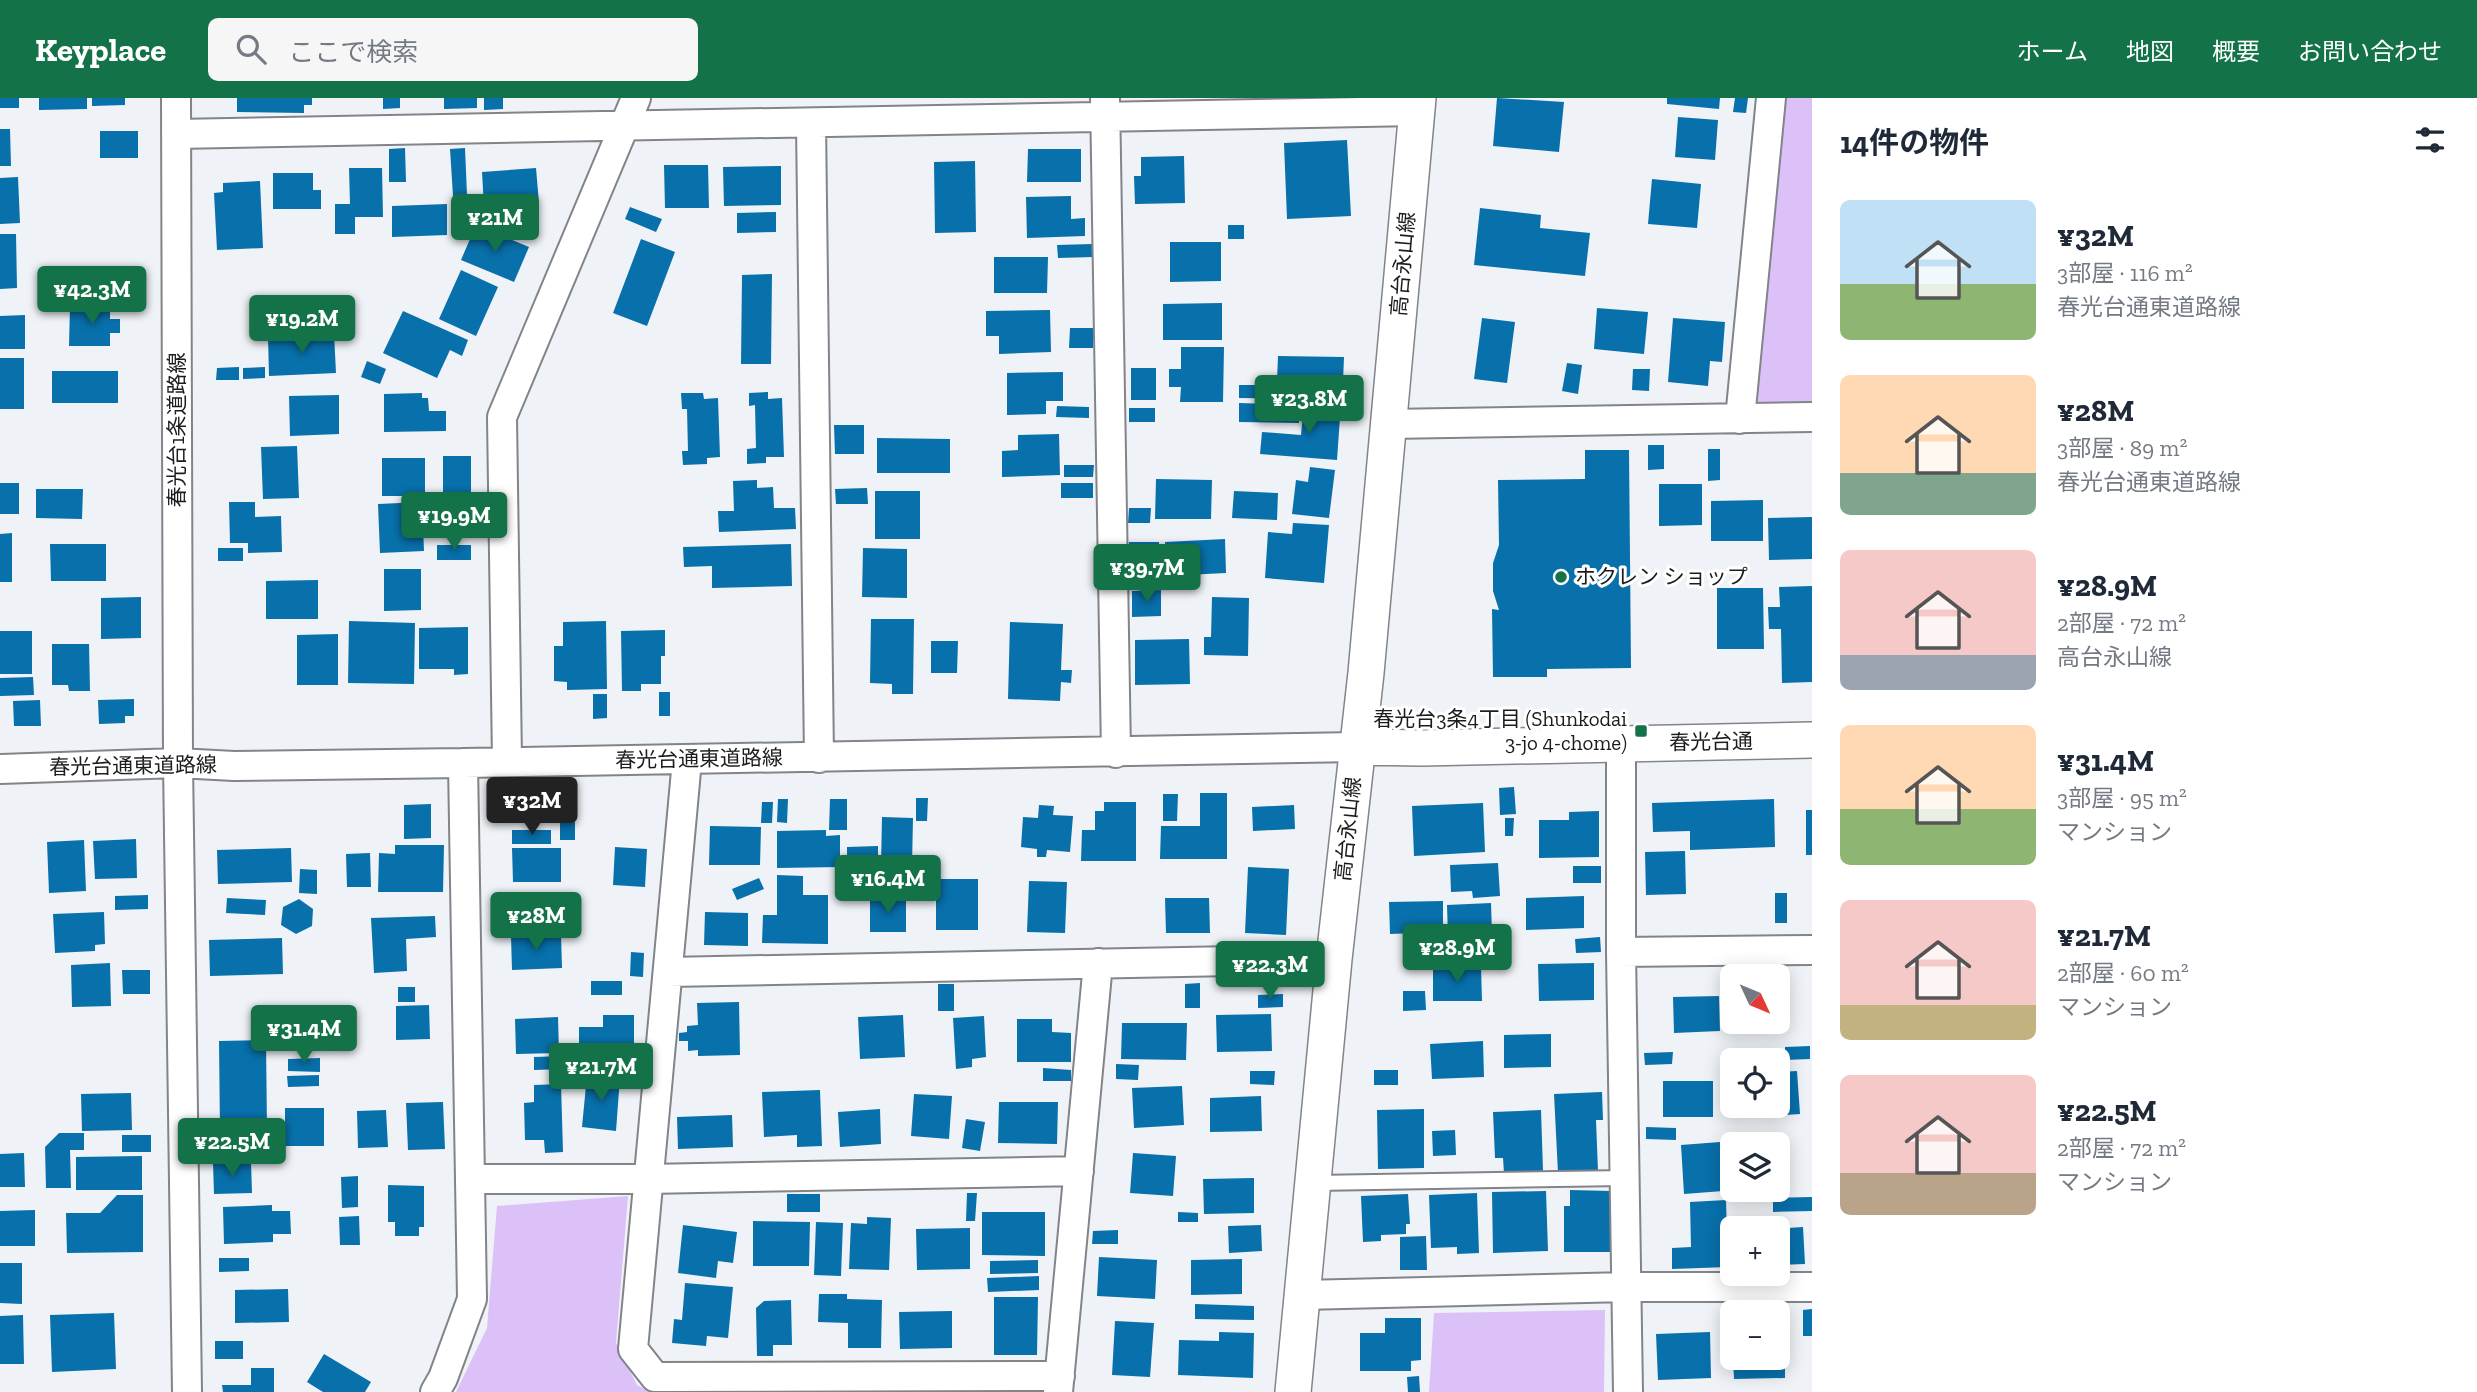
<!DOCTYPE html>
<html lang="ja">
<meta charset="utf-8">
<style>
body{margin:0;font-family:"Zilla Slab","Noto Sans JP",serif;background:#f6f6f7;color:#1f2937;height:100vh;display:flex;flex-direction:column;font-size:26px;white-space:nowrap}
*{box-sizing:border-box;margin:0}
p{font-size:23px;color:#747a83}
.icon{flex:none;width:38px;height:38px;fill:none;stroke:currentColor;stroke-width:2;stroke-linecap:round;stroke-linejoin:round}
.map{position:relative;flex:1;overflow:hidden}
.panel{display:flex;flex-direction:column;background:#fff;width:665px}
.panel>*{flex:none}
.needle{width:46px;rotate:134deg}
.buttons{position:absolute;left:1720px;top:866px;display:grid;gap:14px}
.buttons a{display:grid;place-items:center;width:70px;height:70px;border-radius:10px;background:#fff;box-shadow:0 4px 18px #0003;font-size:35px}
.price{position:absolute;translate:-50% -60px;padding:0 16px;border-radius:7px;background:#137248;color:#fff;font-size:23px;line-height:46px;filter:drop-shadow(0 2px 4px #0008)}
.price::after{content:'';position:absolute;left:50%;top:42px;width:21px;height:16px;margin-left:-10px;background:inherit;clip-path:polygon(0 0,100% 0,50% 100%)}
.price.on{background:#222;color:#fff}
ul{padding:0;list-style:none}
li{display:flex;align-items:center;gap:21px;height:175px;padding:0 28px}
li span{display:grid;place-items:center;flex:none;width:196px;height:140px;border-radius:10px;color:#555}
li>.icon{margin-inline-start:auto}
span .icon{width:84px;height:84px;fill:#fffc;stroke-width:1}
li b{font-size:30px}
h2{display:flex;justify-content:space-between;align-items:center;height:84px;padding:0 28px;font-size:30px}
header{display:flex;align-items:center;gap:42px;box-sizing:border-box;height:98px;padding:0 35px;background:#137248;color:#fff}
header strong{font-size:33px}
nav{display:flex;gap:38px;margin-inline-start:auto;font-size:24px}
.search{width:490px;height:63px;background:#f6f6f7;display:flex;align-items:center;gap:18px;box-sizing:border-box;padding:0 24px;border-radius:10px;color:#747a83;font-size:26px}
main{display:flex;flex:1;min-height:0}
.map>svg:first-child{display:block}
.green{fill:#dbc1f8}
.building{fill:#0870ab}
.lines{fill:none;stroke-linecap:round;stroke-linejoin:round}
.service-casing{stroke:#828489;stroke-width:18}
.minor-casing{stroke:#828489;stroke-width:32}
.tertiary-casing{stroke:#828489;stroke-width:38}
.service{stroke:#fff;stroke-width:14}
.minor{stroke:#fff;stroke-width:28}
.tertiary{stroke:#fff;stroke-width:35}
.poi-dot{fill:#137248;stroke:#fff;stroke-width:2.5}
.labels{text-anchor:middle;stroke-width:6;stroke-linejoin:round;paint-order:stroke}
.street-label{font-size:21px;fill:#1b1c1d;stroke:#fff}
.poi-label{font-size:21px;fill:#1b1c1d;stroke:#fff;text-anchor:start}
</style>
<header>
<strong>Keyplace</strong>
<div class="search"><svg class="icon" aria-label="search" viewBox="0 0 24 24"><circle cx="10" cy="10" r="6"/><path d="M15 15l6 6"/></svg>ここで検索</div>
<nav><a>ホーム</a><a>地図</a><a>概要</a><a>お問い合わせ</a></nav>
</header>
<main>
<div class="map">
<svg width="1812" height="1294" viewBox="0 0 1812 1294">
<rect width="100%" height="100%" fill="#eff2f6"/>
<path class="green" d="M1786,0H1812V311L1756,312Z
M628,1098L616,1245L637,1287L650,1294H456L487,1230L497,1108Z
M1605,1212L1604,1294H1429L1434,1215Z"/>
<path class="building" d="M0,0H19V10H0Z
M39,0H87V11L39,12Z
M92,0H125V7L92,8Z
M237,0H312V7H304V15L237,14Z
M383,0H400V10L383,11Z
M444,0H477V10L444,11Z
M484,0H503V11L484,12Z
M1497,0L1564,4L1559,54L1493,48Z
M1667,0H1720L1719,11L1667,6Z
M1735,0H1748L1746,15L1733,14Z
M1678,19L1718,22L1715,62L1675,59Z
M0,31H10L11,68H0Z
M100,33H138V60H100Z
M1347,42L1351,118L1287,121L1284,45Z
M405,50L406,84H389V51Z
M465,50L467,97L453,98L450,51Z
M1028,51H1081V84H1027Z
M1184,58L1185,105L1135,106L1134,78H1141V59Z
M975,63L976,134L935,135L934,64Z
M664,67H708L709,110H665Z
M781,68V107L724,108L723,69Z
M349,70H382L383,119H355V136H335V106H350Z
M536,70L539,105L484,109L482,74Z
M273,75H313V92H321V111H273Z
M18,79L20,125L0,126V80Z
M1652,81L1701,86L1697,130L1648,126Z
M260,83L263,150L217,152L214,95L223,94V85Z
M1071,98V121L1085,120V138L1027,140L1026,99Z
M447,106V137L392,139V108Z
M630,109L662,121L656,134L625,121Z
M1480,110L1541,117L1540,130L1590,135L1585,178L1474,167Z
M776,114V134L737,135V115Z
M476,127L529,149L514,184L461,162Z
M1228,127H1244V141H1228Z
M0,136H16L17,190L0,191Z
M641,141L675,154L647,228L613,215Z
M1170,144H1221V183L1170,184Z
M1092,146L1093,159L1058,160L1057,147Z
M994,159H1048L1047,195H994Z
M461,172L498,189L476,238L439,221Z
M772,176L771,266H741L742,177Z
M1222,205V242H1163V206Z
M70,208H110V221H120V235H110V248H69Z
M1597,210L1648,214L1644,256L1594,251Z
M1050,212L1051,254L999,256V238H986V213Z
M403,213L468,242L462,258L450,252L437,280L383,255Z
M25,217V251H0V218Z
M1482,220L1515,224L1507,285L1474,281Z
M1673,220L1725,224L1722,264L1710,263L1708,288L1668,284Z
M1070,230H1093V250H1069Z
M334,235L336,275L269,278L268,238Z
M1181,249H1224L1223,304H1180L1181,289H1169V271H1181Z
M1278,258L1344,259L1343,284L1277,282Z
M0,260H24V311H0Z
M367,263L386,271L380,286L361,279Z
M1567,265L1582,267L1578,296L1562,293Z
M239,269V282H216L217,270Z
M265,269V280L243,281V270Z
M1131,270H1156V302H1131Z
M1633,271H1650L1649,293L1632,292Z
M52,273H118V305H52Z
M1063,274V303H1046V316L1007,317V275Z
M1239,287H1294V301L1239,300Z
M768,294V301L782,300L784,359H766V365L747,366V351L756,350L755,307L749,308V295Z
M422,295V300H428L429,313H446V333L384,334V296Z
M681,295H703L704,301L718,300L720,359L707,360V366L683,367L682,353H688L687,311H682Z
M339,297V336L290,338L289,298Z
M1312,303L1341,305L1337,362L1260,356L1262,334L1301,337L1303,315H1311Z
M1239,305L1299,307V325L1239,324Z
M1057,308L1089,309V320L1056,319Z
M1129,310H1155V324H1129Z
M834,327H864V356H835Z
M1059,336L1060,377L1002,379V353L1018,352V337Z
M877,340L950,341V375H877Z
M1648,347H1664V371L1648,372Z
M297,348L299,400L263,401L261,349Z
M1708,351H1720V382L1708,383Z
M1585,352H1629L1631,570L1547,571V579H1493L1492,511L1499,512L1493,493V465L1499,447L1498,382L1585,381Z
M443,358H471V399L443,400Z
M382,360H425V398H382Z
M1064,367H1094L1093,379H1064Z
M1310,369L1335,372L1329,420L1292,416L1296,382L1308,384Z
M1156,381L1212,382L1211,421H1155Z
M757,382V390L773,389L774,410H795L796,431L719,434L718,413H734L733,383Z
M0,385H19V416H0Z
M1061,385H1093V400H1061Z
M1659,386H1702V427L1659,428Z
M867,390L868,406H836L835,391Z
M36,391H83L82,421L36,420Z
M875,393H920V441H875Z
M1234,393L1278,395L1277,422L1232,420Z
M1763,402V443H1711V403Z
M229,404H255V419L281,418L282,454L248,455V445H230Z
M422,404L424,453L380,455L378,406Z
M1129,410H1151L1150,425H1128Z
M1812,419V461L1769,462L1768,420Z
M1293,425L1329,427L1324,485L1265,480L1268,434L1292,436Z
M12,435V484H0V436Z
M1225,441L1226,475L1166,478L1165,444Z
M1129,444H1159V484H1129Z
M50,446H106V483H51Z
M791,446L792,488L712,490V468L684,469L683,449Z
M437,447H471V462H437Z
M218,450H243V463H218Z
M863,450L907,451V500L862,499Z
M384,471H421V512L384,513Z
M318,482V521H266V483Z
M1812,488V584L1782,585L1781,531H1769L1768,509H1780L1779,489Z
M1717,490H1763L1764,551H1717Z
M1161,492V518L1132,519V493Z
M141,499V540L101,541V500Z
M1212,499L1249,500L1248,558L1204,557V539H1211Z
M871,521H914L913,596H892V586L870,585Z
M349,523L415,525L414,586L348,585Z
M606,523L607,591L567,592V584L554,583V548H563V524Z
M1010,524L1063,526L1061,572H1072L1071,585L1061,584L1060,603L1008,601Z
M468,529V576L454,577V571H419V530Z
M665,532V558H661V586H641V593H622L621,533Z
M0,533H32V576H0Z
M338,536V587H297V537Z
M1189,541L1190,586L1135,587V542Z
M931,543H958L957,575H931Z
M52,546H89L90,593H69L68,587H52Z
M33,579L34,597L0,598V580Z
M659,594H670V618H659Z
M593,596H607V620L593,621Z
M134,601V618H125V625L99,626L98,602Z
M40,602L41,628H14L13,603Z
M1514,689L1516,716L1500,717L1499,690Z
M1200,695H1227V761H1160L1161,728H1200Z
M1163,696H1178L1177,723H1163Z
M916,700H928L927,723H916Z
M778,701H788L787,725L777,724Z
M830,701H847V732H829Z
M1774,701L1775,749L1690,752V733L1653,734L1652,705Z
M762,704H773L772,725H761Z
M1104,704H1136V763H1081L1082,732H1095V713H1104Z
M1483,705L1485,754L1414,758L1412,708Z
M431,706V740L404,741V707Z
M1039,707L1054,708L1053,717L1073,718L1070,754L1047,752L1046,759H1037V751L1021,749L1023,719L1038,720Z
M1294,707L1295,731L1253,733L1252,709Z
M1806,712H1812V757H1806Z
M1599,713V759L1539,760V722H1569V714Z
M560,716H575V742H560Z
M882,719L913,720L912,768L881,767Z
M1505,720H1514L1513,738H1505Z
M710,728L761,729L760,767H709Z
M512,732H551V746H512Z
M826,732V738L840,737V769L777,770V733Z
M136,741L137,780L95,781L93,743Z
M84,742L86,793L49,795L47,744Z
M395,747H444L443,794H378L379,755L395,756Z
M878,748V770L847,771V749Z
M615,749L647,751L645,789L613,787Z
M291,750L292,784L218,786L217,752Z
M512,750H561V784H513Z
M1685,753L1686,796L1646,797L1645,754Z
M370,755L371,789H347L346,756Z
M1498,765L1500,798L1473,800L1472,793L1451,794L1450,767Z
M1573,768H1601V785H1573Z
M1248,769L1289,771L1286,837L1245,835Z
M300,771L317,772V796L299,795Z
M777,777L803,778V797H828V846L762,845L763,817H777Z
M759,780L764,791L737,802L732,791Z
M936,781H978V832H936Z
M1029,783L1067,784L1065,835L1027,834Z
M1775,795H1787V825H1775Z
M148,797V811L115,812V798Z
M1584,798V830L1526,832V800Z
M870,799H906V834H870Z
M227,800L266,802L265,817L226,815Z
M1165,800H1209L1210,835H1166Z
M299,801L313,811L312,828L296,836L281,827L283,809Z
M1443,803V834L1390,836L1389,804Z
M1491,805L1492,836L1448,839L1447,807Z
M104,814L105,846L95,847V853L55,855L53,816Z
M705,814L748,815V848L704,847Z
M435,818L436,839L406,841L407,873L374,875L371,820Z
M561,836L562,870L512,872L511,838Z
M1600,839L1601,854L1576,855L1575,841Z
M282,840L283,876L210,878L209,842Z
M631,854L644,855L643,879L630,878Z
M110,865L111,908L72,909L71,867Z
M1594,865V902L1539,903L1538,866Z
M1433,869H1481L1482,903H1433Z
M122,872H150V896H123Z
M591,883H622V897H591Z
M1200,885V910H1185V886Z
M938,886H954V913H938Z
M398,889H415V904H398Z
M1403,893H1425L1426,912L1403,913Z
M1283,896V909L1258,910V897Z
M1719,898L1720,933L1674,935L1673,899Z
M739,904L740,957L698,958V952L688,953V943H679V935L687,934V928L698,927L697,905Z
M429,907L430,941L396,942V908Z
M1271,916L1272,953L1217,954L1216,917Z
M343,917L344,951H293V918Z
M603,917H634V963H579V929H603Z
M903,917L905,959L860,961L858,919Z
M984,918L986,959L972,961V969L956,971L953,920Z
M558,919L559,955L516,956L515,921Z
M1017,921H1052V934L1071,935V964H1017Z
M1122,925H1187L1186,962L1121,961Z
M1551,936V969L1504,970V937Z
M266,942L267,1032L220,1033L219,943Z
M1483,943L1484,979L1432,981L1430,946Z
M1810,948V961L1785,962V949Z
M1673,954L1672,966L1645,967L1644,955Z
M564,958V971L534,972V959Z
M320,960V974L288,973V961Z
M1116,966L1139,967L1138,982L1116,981Z
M1043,970L1071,972V983H1043Z
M1374,972H1398V987H1374Z
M1250,973H1275L1274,987L1250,986Z
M1797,973L1800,1016L1757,1019V1013L1745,1014V1008H1778V974Z
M319,977V988L288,989L287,978Z
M587,977L620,979L616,1033L582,1029Z
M1663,983H1713V1019H1663Z
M561,986L563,1054L545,1055L544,1042H525L524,1005L534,1004V987Z
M1182,988L1184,1027L1134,1030L1132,990Z
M820,992L822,1048L797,1049V1037L764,1039L762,994Z
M1602,994L1603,1022H1596L1598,1073L1558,1075L1554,996Z
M131,995L132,1032L82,1033L81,996Z
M914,996L952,998L949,1041L911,1038Z
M1261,998L1262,1033L1210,1034V1000Z
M443,1004L445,1051L408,1052L406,1005Z
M999,1004H1058L1057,1046L998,1045Z
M285,1010H324V1048H285Z
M880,1011L881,1046L840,1049L838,1014Z
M1424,1011V1070L1378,1071L1377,1012Z
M386,1012L388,1049L358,1050L357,1013Z
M1541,1012L1543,1073L1504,1075L1503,1060H1495L1493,1014Z
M732,1017L733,1049L678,1051L677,1019Z
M966,1021L985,1024L980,1053L962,1050Z
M1646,1029L1676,1030V1042L1646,1041Z
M1455,1032L1456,1057L1433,1058L1432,1033Z
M59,1035H84V1052H70L71,1090H46L45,1049Z
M122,1037H151V1054H122Z
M1720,1044L1723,1093L1684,1096L1681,1047Z
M24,1055L25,1089H0V1056Z
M1133,1055L1176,1058L1173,1098L1130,1095Z
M142,1058V1092H76V1059Z
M251,1064L252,1095L214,1096L213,1065Z
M358,1078V1109L342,1110L341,1079Z
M1254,1080V1115L1204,1116L1203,1081Z
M388,1087L424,1088V1129H419V1138H395V1124H388Z
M1570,1092L1611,1093V1154H1564V1108H1570Z
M1546,1093L1548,1153L1493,1155L1492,1094Z
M967,1095H977L975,1123H966Z
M1477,1095L1479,1155L1457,1156V1149L1431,1150L1429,1097Z
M787,1096H820V1114H787Z
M1408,1096L1410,1126H1406V1136L1381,1137V1143L1363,1144L1361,1098Z
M117,1097H143V1154L67,1155L66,1115H100Z
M1812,1099V1113L1773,1114V1100Z
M1726,1102L1728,1169L1672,1171V1150L1691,1149L1690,1104Z
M272,1107V1113H290L291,1136H273V1144L224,1146L223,1109Z
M35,1112V1148H0V1113Z
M982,1114H1045V1158L982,1157Z
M1178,1114L1198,1115V1124H1178Z
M359,1118L360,1147H340L339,1119Z
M867,1119L891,1120L889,1172L849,1171L851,1125L867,1126Z
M1787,1122L1788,1130L1803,1129L1805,1166L1778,1167V1130H1772V1123Z
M753,1123L810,1124L809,1168H753Z
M816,1124L843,1125L841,1178L814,1177Z
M683,1127L737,1134L733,1165L718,1163L716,1180L678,1175Z
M1261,1127L1262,1153L1229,1155L1228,1128Z
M970,1130V1171L917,1172L916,1131Z
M1118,1132V1146H1092L1093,1133Z
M1426,1138L1427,1172H1400V1139Z
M1099,1159L1157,1162L1155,1201L1097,1198Z
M219,1160H249V1173L219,1174Z
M1242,1161V1196L1191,1197V1162Z
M1038,1162V1175L990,1176V1163Z
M0,1165H22V1206L0,1205Z
M1039,1178V1192L988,1194L987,1180Z
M685,1185L733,1189L728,1240L707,1238L706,1248L672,1245L674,1221L682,1222Z
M288,1191L289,1224L235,1225V1192Z
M819,1196H847V1201L882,1202L881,1250H848V1225L818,1224Z
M994,1199H1038L1037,1257H994Z
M791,1202L792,1247H773V1258H757L756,1210L764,1203Z
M1195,1206L1254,1208V1222L1195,1221Z
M1812,1211V1238H1803V1212Z
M952,1213V1250L900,1251L899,1214Z
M114,1215L116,1271L52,1274L50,1217Z
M23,1217L24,1266H0V1218Z
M1385,1220H1421V1262L1411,1263V1273H1360V1235H1385Z
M1115,1223L1154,1225L1150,1279L1112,1277Z
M1219,1234L1254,1235L1253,1280L1178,1277L1179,1242L1219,1243Z
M1710,1234L1711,1280L1658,1282L1656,1236Z
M1778,1242H1785V1280L1734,1281L1733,1260H1778Z
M215,1243H243V1261H215Z
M324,1256L371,1284L365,1294H323L307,1284Z
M251,1270H274V1294H223L222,1287H251Z
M1419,1278L1420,1294H1408L1407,1279Z"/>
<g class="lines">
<defs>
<path id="service" d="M1314,1085L1625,1080"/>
<path id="minor" d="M176,0L178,665L187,1294
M1105,0L1116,655
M811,25L819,660
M176,36L1417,13
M1740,321L1771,0
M1388,326L1812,319
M1621,645V854L1628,1294
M687,662L633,1251L655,1279L1060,1278
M507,663L502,319L636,0
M0,671L178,665L234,668L463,665L1357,649
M1621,854L1812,852
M668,874L1334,861
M472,1081H647L1079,1073
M1303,1197L1627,1189H1812
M435,1294L443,1280L472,1201L463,665
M1058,1294L1098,865"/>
<path id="tertiary" d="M1357,649L1422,650L1812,642
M1293,1294L1334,861L1366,575L1418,0"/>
</defs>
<use href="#service" class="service-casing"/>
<use href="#minor" class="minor-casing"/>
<use href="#tertiary" class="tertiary-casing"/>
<use href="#service" class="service"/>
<use href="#minor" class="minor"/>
<use href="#tertiary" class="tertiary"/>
</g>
<g class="poi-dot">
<circle cx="1561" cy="479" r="7"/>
<rect x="1634" y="626" width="14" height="14" rx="3.5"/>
</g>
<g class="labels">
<g class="street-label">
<text transform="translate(1403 166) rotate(-85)" y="7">高台永山線</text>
<text transform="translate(177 332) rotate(-90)" y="7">春光台1条道路線</text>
<text transform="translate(1711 644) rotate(-1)" y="7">春光台通</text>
<text transform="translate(699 661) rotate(-1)" y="7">春光台通東道路線</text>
<text transform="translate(133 668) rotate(-1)" y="7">春光台通東道路線</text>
<text transform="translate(1348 731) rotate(-84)" y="7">高台永山線</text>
</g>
<g class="poi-label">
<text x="1575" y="486">ホクレン ショップ</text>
<text x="1627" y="628" text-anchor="end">春光台3条4丁目 (Shunkodai<tspan x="1627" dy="24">3-jo 4-chome)</tspan></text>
</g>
</g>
</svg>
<div class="buttons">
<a><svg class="needle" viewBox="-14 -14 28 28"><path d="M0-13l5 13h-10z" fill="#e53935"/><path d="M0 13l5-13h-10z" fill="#747a83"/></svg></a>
<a><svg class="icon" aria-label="locate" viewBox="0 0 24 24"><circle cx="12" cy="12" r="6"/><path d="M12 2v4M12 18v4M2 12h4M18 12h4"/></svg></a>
<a><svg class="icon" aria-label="layers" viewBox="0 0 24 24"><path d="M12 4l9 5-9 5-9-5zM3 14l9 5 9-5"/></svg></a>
<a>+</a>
<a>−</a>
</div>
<b class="price" style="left:495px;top:156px">¥21M</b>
<b class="price" style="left:92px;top:228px">¥42.3M</b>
<b class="price" style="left:302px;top:257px">¥19.2M</b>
<b class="price" style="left:1309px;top:337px">¥23.8M</b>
<b class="price" style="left:454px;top:454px">¥19.9M</b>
<b class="price" style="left:1147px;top:506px">¥39.7M</b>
<b class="price on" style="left:532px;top:739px">¥32M</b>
<b class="price" style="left:888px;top:817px">¥16.4M</b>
<b class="price" style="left:536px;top:854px">¥28M</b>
<b class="price" style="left:1457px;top:886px">¥28.9M</b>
<b class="price" style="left:1270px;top:903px">¥22.3M</b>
<b class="price" style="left:304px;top:967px">¥31.4M</b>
<b class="price" style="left:601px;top:1005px">¥21.7M</b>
<b class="price" style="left:232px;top:1080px">¥22.5M</b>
</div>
<section class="panel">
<h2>14件の物件<svg class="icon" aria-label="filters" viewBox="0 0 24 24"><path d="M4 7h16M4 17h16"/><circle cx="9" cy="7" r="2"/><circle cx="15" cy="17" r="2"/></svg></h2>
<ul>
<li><span style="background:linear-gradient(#bfe0f5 60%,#8fb573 0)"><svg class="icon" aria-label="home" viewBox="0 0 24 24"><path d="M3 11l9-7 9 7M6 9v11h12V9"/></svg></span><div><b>¥32M</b><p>3部屋 · 116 m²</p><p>春光台通東道路線</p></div></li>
<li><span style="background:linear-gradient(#ffd9b3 70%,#7fa58c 0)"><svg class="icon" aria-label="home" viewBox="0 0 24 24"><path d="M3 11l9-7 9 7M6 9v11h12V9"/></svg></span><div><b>¥28M</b><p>3部屋 · 89 m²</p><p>春光台通東道路線</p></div></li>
<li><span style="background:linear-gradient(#f6c9c9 75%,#9aa5b1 0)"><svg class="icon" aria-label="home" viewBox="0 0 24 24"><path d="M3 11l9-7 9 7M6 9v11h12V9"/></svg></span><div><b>¥28.9M</b><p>2部屋 · 72 m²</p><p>高台永山線</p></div></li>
<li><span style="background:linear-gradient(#ffd9b3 60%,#8fb573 0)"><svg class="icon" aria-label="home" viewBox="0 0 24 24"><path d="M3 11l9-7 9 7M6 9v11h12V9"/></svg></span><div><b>¥31.4M</b><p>3部屋 · 95 m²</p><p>マンション</p></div></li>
<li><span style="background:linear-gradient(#f6c9c9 75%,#c2b280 0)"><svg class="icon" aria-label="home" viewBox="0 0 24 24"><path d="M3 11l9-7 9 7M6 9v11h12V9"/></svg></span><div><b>¥21.7M</b><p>2部屋 · 60 m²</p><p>マンション</p></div></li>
<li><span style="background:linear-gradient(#f6c9c9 70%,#b9a48a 0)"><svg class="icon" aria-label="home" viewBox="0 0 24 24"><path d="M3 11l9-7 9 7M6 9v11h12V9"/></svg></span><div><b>¥22.5M</b><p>2部屋 · 72 m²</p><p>マンション</p></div></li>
</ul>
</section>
</main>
